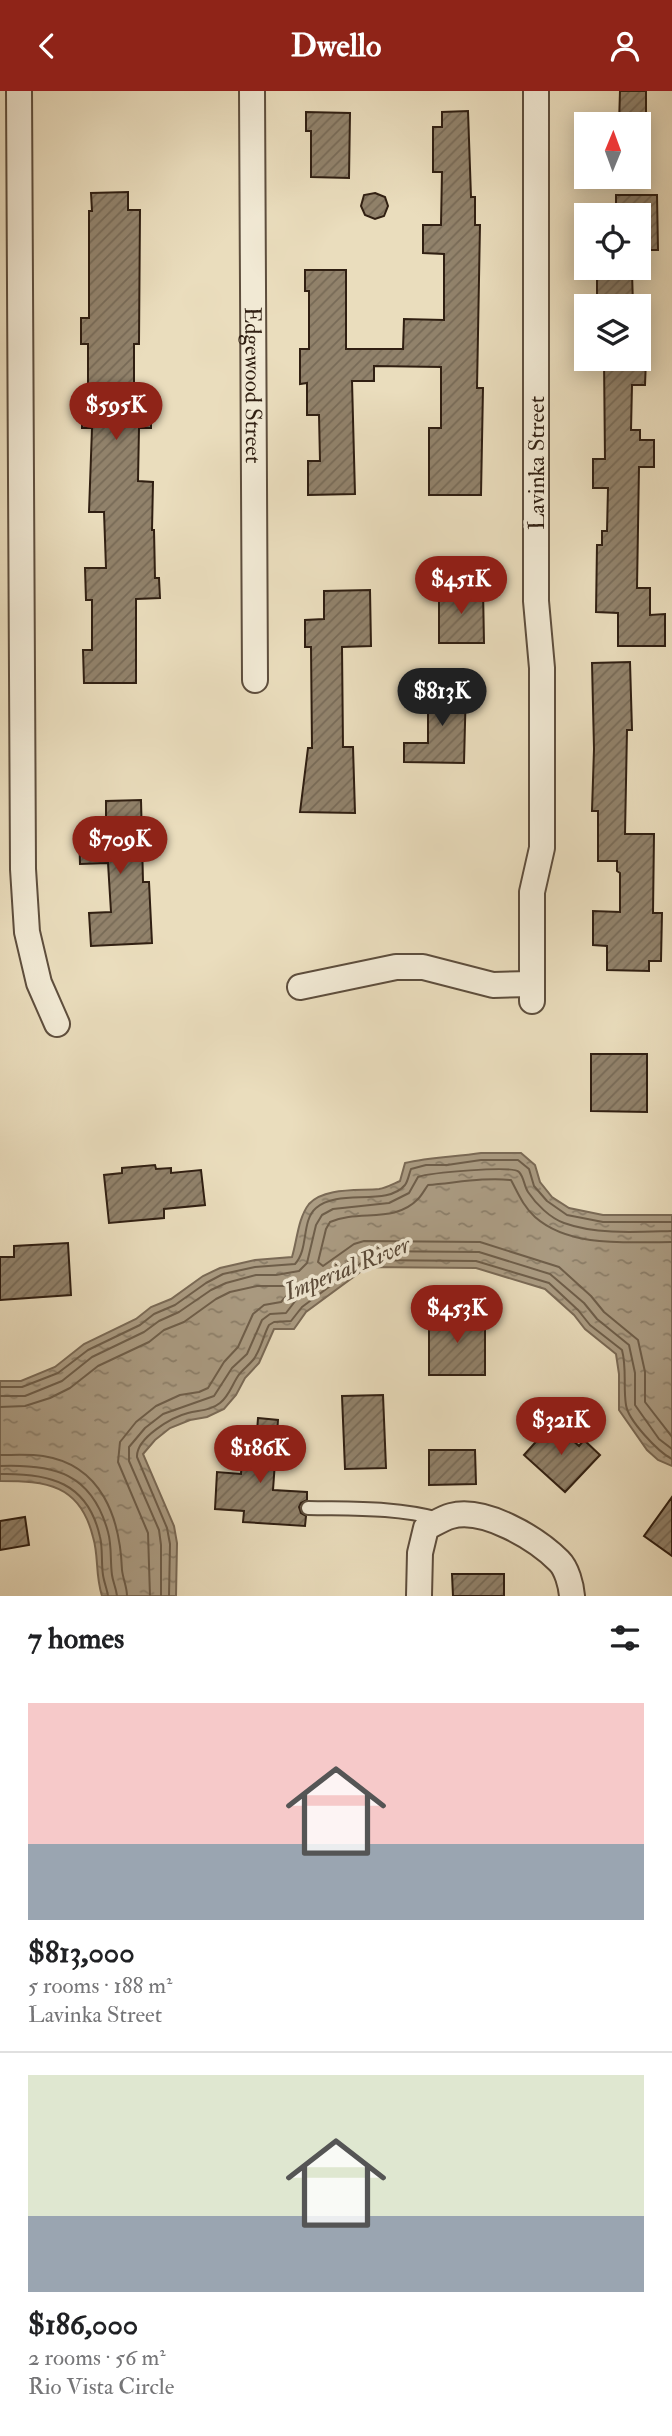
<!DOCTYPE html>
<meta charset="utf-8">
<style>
body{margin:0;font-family:"IM FELL Double Pica",serif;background:#f2f2f2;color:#202124;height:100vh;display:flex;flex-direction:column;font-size:26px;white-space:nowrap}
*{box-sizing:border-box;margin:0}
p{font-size:23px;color:#757577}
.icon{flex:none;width:38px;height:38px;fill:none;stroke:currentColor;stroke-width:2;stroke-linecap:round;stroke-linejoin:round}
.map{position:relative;height:1505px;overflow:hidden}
.side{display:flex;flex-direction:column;background:#fff;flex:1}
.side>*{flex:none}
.needle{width:46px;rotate:1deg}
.buttons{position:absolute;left:574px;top:21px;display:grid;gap:14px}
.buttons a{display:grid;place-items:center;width:77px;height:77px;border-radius:0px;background:#fff;box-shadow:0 4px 18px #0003;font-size:35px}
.price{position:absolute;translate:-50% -60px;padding:0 16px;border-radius:24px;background:#8f2418;color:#fff;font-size:23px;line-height:46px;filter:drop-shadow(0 2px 4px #0008)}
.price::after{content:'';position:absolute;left:50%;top:42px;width:21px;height:16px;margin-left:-10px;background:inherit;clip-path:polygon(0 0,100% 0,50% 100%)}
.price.current{background:#222;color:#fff}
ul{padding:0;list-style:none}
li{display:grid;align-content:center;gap:14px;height:371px;padding:0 28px}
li+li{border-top:2px solid #e0e0e0}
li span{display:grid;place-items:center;height:217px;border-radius:0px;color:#555}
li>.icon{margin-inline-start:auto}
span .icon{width:126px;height:126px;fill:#fffc;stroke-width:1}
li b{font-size:30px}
h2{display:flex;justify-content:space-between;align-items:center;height:84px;padding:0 28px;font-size:30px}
header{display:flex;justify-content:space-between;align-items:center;height:91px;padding:0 28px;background:#8f2418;color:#fff;font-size:32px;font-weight:700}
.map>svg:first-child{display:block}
.water{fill:url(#water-ripples);stroke:#7a6a56;stroke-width:2}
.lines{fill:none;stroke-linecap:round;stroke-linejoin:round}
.shore{stroke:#6e5e4a;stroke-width:2}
.building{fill:url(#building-hatch);stroke:#301f12;stroke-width:2}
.service-casing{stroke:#5e4e3d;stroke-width:16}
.minor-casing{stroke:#5e4e3d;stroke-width:28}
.service{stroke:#f1e9d4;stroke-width:12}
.minor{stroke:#f1e9d4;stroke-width:24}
.labels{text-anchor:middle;stroke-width:7;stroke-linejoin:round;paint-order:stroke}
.street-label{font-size:23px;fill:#301f12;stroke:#f1e9d4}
.water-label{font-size:24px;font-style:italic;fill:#5b4b3a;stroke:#f1e9d4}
</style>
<header><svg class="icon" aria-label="back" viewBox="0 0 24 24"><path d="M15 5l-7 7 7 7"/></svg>Dwello<svg class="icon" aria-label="person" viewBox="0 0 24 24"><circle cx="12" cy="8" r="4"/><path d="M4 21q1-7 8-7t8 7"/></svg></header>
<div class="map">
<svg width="672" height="1505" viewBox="0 0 672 1505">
<defs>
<pattern id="water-ripples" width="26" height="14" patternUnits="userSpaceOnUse" patternTransform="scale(1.75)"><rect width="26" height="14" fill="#ab9c83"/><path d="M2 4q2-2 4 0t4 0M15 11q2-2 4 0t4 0" fill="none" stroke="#8c7f6a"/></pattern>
<pattern id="building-hatch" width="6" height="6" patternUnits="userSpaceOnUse" patternTransform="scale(1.75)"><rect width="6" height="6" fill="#91826b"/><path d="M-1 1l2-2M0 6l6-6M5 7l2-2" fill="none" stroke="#776a57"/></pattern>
</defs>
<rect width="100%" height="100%" fill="#eaddbd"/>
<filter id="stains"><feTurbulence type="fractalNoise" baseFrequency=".00286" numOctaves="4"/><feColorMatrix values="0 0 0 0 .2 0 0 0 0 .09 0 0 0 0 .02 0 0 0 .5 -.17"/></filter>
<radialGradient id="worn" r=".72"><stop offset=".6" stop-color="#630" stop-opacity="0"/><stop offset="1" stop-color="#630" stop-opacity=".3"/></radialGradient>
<path class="water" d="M481,1062H521L535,1074L540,1091L552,1106L569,1117L603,1124H672V1375L658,1369L647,1359L619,1319V1283L616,1263L585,1238L574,1224L545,1198L476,1177L367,1176L306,1221L294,1238H274L259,1272L245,1287L236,1304L224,1318L207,1326L190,1329L170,1337L155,1349L143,1363L174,1435L177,1452L176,1505H102C95,1483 99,1466 93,1446C80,1393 46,1390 0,1390V1290H21L55,1276L84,1253L136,1228L151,1216L171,1208L203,1185L220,1177L255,1169L292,1166C297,1150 298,1127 309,1113C324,1096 359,1100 379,1098C386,1097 393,1093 400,1090L405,1072C430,1066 455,1066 481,1062Z"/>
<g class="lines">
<path class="shore" d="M672,1151C628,1151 570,1157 535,1126C523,1115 518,1102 511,1089C484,1086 455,1092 428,1094C425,1098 422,1104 418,1108C394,1133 359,1118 330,1131L326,1138L318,1171L323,1175L354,1153L364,1150L480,1151L559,1176L591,1205L604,1221L638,1249L645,1281V1311L672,1346
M0,1296H22L58,1282L88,1259L140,1234L154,1223L175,1214L206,1192L223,1183L255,1176L295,1173C309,1158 301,1130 316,1117C338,1097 387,1116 405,1094C408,1090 409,1083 411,1078L426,1074H447L481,1069H518L529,1078L534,1095L547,1110L567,1124L603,1131H672
M0,1305H25L62,1290L92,1266L144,1241L159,1230L179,1221L211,1199L226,1192L256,1184H276L299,1180L307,1172L316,1134L322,1124L333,1118L389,1112L409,1102L418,1086C429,1082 512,1074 519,1081C524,1086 524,1095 528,1101C536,1113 550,1127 564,1132C597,1144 638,1141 672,1140
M0,1316L25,1315L50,1307L70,1297L98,1275L149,1251L164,1239L184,1231L216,1208L230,1201L257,1195H292V1199L281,1211L264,1214L253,1223L238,1256L224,1271L208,1297L199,1301L180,1304L156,1315L136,1331L120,1351L118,1371L148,1442L150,1505
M0,1364C14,1364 30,1363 43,1365C102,1374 120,1427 122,1479C123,1488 127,1496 127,1505
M0,1375C54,1373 92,1382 108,1441C112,1455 110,1470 112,1484C113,1491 116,1497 117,1505
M0,1383C49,1382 88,1391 100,1446C103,1458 101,1471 103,1484C104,1491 107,1498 108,1505
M161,1505V1454L159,1439L129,1370V1356L145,1337L163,1323L214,1305L232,1277L247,1263L262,1229L270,1223L286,1222L296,1209L325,1186L365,1160L479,1161L550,1183L584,1212L597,1228L629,1254L635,1282V1314L659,1348L672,1358
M169,1505L170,1453L167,1437L137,1366C136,1347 172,1326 188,1322C199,1319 210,1320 220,1312C229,1305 232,1294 238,1285C242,1279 248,1275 253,1269C261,1259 263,1245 269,1234L274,1231L291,1230L302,1216L365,1169L476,1170L549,1192L578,1219L590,1234L622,1259C627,1278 623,1296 626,1314C628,1329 658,1361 672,1368"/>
</g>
<path class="building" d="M620,0H646V33H619Z
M468,20L471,106H475V134H480L477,297H483L481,404H429V337H441V276L374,275V290H352L355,403L308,404V370H320L319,324H307V292L300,293V258H309V200H305V179H346V258H403L404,228L444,229V163L423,162V134H441L442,81H433V36H442V21Z
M306,21L350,22L349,87L311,86V40H306Z
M128,101V119H140L139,253H134V306H151V337H139L138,390L153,391L152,439H154L155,487H159L160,507L136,508V592H84L83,559H92V509H86L85,477H106L104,421H89L92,337H82V306H88V253H81V227H89V120H92L91,102Z
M375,102L385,106L388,115L384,125L375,128L365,124L361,115L364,104Z
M616,104H657L658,159H639V124H616Z
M632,181L633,215H597V182Z
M604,268H646L645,294H632L631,339H640V349H654V376H639L637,497H650V524L665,523V555H618V522L596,521L597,454H602V440H607L608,397H593V368H605Z
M439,498H483L484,552H439Z
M370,499L371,555L342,556L343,656H353L355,722L300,721L308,657H312L311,556H305V529L324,528V500Z
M630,571L632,639H627L625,743H654L653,822H662L661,870H649V880L607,879V855L593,854V820L620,821V782L617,780V770H598V720H592L594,658L592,572Z
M428,594H466L464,672L404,671V652H428Z
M141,709L143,791H149L152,852L91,855L89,822L111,821L108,772L80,773L79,736L106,735V710Z
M591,963H647V1021L591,1020Z
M155,1074L156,1078L171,1077V1082L201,1079L205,1114L164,1118V1127L109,1132L104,1084L122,1082V1077Z
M68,1152L71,1204L0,1209V1166H14V1155Z
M429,1224H485V1284H429Z
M383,1304L386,1377L345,1378L342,1305Z
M258,1327L278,1329L273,1399L307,1401V1409L301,1412L299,1416L301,1422L306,1425L305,1435L243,1431L244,1420L215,1418L217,1381L241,1383L243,1353L256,1354Z
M553,1332L579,1355L584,1349L600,1364L565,1401L524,1364Z
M429,1359H475L476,1393L429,1394Z
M672,1406V1465L644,1445Z
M25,1426L29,1454L0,1459V1430Z
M452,1483H504V1505H453Z"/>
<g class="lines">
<defs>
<path id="service" d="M308,1417C352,1418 396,1416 439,1428"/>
<g id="minor">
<path d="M19,0L23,778L27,841L39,892L57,933"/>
<path id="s1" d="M252,0L255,589"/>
<path d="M300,896L396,876H423L493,894L532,893"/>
<path d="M532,910V801L542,757V577L536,510V0"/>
<path d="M419,1505L420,1462L426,1437C434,1433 443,1427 451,1425C484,1416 536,1447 559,1470C567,1478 571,1494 572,1505"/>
</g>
</defs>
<use href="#service" class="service-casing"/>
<use href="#minor" class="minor-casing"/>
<use href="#service" class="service"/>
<use href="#minor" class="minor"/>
</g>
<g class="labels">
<g class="street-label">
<text dy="8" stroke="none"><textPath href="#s1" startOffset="294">Edgewood Street</textPath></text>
<text transform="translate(536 372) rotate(-90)" y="8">Lavinka Street</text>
</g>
<g class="water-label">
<text transform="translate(347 1177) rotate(-22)" y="8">Imperial River</text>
</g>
</g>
<rect width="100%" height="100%" filter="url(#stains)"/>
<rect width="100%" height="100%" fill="url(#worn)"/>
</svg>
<div class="buttons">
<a><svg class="needle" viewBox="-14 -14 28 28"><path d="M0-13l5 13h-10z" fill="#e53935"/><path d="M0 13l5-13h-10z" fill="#757577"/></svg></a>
<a><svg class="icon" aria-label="locate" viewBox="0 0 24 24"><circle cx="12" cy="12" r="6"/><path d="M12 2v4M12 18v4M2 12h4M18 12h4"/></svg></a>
<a><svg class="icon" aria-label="layers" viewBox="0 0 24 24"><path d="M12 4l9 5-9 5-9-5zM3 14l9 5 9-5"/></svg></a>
</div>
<b class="price" style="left:116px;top:351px">$595K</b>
<b class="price" style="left:461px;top:525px">$451K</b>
<b class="price current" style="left:442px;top:637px">$813K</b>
<b class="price" style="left:120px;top:785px">$709K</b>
<b class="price" style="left:457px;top:1254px">$453K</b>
<b class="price" style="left:561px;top:1366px">$321K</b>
<b class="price" style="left:260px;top:1394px">$186K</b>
</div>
<section class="side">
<h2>7 homes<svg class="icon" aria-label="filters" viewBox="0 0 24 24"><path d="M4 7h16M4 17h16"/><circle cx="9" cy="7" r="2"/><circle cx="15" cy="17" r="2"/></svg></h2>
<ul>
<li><span style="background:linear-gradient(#f6c9c9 65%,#9aa5b1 0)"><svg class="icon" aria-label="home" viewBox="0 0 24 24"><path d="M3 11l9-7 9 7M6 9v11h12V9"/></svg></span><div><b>$813,000</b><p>5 rooms · 188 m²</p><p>Lavinka Street</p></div></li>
<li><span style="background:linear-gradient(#dfe7d0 65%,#9aa5b1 0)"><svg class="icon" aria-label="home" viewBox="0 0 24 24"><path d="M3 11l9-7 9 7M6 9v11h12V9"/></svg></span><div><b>$186,000</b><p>2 rooms · 56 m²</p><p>Rio Vista Circle</p></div></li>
</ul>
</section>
